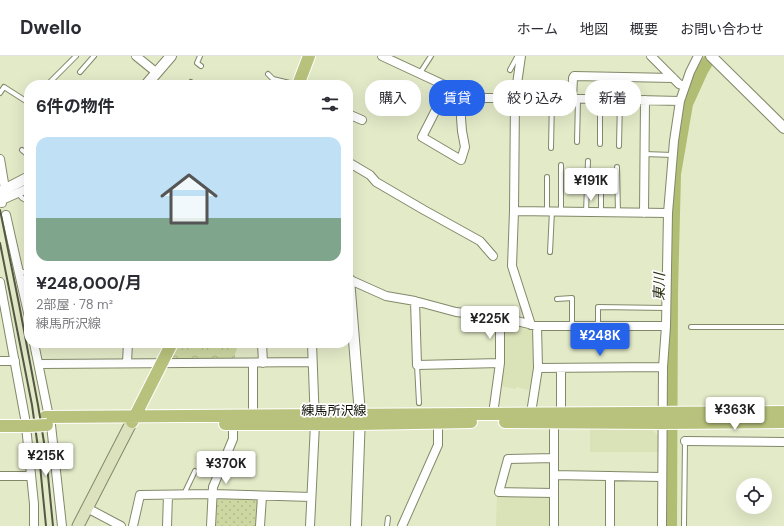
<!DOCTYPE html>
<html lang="ja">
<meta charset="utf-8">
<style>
body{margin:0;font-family:"DM Sans","Noto Sans JP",sans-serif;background:#f2f2f3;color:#2b2b33;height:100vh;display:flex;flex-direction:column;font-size:15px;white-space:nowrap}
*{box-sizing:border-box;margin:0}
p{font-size:13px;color:#7c7c81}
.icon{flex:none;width:22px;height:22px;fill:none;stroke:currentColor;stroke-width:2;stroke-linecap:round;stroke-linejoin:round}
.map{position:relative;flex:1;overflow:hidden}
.sheet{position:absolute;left:24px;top:24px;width:329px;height:268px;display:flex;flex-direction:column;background:#fff;border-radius:16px;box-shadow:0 4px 16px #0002}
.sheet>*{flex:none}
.banner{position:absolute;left:365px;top:24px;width:359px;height:36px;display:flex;gap:8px}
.controls{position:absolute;left:736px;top:422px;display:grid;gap:8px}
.controls a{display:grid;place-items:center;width:36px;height:36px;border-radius:50%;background:#fff;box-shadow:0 4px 16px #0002;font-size:20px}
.price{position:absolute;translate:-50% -34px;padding:0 9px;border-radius:4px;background:#fff;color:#222;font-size:13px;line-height:26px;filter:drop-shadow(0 1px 2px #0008)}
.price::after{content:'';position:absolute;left:50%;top:24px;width:12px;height:9px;margin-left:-6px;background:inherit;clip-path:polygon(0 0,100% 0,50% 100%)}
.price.active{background:#2563eb;color:#fff}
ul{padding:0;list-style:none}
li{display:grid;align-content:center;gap:8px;height:212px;padding:0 12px}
li span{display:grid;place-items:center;height:124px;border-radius:12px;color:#555}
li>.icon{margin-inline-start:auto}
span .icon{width:72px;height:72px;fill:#fffc;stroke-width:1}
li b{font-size:17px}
h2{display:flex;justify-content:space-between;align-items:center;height:48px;padding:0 12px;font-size:17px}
.tag{padding:0 14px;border-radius:16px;background:#fff;box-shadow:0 4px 16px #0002;font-size:14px;line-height:36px}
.tag.active{background:#2563eb;color:#fff}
header{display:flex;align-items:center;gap:24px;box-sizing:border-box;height:56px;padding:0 20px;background:#fff;border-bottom:1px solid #e1e1e2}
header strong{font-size:19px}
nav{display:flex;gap:22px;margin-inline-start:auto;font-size:14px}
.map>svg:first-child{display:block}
.built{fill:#dae2b8}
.green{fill:url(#green-dots)}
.forest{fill:url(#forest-crowns)}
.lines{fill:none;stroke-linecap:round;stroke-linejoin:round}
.river{stroke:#b0bd73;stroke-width:12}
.service-casing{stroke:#828969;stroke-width:6}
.minor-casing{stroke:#828969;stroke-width:10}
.tertiary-casing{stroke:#828969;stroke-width:12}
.secondary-casing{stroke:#828969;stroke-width:13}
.primary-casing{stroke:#fff;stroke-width:14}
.service{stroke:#fff;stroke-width:4}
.minor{stroke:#fff;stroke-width:8}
.tertiary{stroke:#fff;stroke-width:10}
.secondary{stroke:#dce1be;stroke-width:11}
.primary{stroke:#b9c27c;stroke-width:12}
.rail{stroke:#545845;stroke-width:2}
.primary-bridge-casing{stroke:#fff;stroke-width:14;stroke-linecap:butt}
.primary-bridge{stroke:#b9c27c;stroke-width:12}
.labels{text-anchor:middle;stroke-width:3.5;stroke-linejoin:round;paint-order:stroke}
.street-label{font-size:13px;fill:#0e1005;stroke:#fff}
.water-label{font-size:14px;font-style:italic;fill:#2e3312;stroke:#fff}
</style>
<header>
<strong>Dwello</strong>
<nav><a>ホーム</a><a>地図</a><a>概要</a><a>お問い合わせ</a></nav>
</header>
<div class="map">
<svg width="784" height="470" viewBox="0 0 784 470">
<defs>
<pattern id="green-dots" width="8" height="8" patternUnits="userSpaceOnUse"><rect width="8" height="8" fill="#cdd7a2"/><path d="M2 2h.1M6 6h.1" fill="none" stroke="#afb88a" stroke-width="1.8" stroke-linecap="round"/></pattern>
<pattern id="forest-crowns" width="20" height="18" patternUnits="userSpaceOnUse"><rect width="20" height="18" fill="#cdd7a2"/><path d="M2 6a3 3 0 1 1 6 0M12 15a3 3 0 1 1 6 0" fill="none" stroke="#afb88a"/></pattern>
</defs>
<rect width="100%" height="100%" fill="#e3eac8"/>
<path class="built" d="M504,266L533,274V312L529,334L517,331L516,333L500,330Z
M590,373H651L659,380L658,396H590Z
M551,439L550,470H496L497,440Z"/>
<path class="green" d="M216,442L259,443L258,470H214Z"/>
<path class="forest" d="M180,287H239L235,298V303H172Z"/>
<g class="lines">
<path class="river" d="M671,470L672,237L675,118L687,48L702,15L711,0"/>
<defs>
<path id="service" d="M200,0L197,7L201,10
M510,14L517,1L520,0
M80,16L94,0
M420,17L431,0
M268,18L273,23L298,29
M47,29L76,0
M189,29L191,26
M0,37L4,31L29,47
M577,86L578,43
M600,88V43
M619,90L620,44
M551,92L552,42
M22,94L29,100
M644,98L673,99
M617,111L618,157
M18,137L22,142L29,146
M547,155V121
M561,156V109
M586,156L588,105
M601,156V120
M550,196L552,155
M20,215L29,218
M557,243L572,242V270
M598,270V251L666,252
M691,271H784
M417,309L419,347
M184,438L195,415
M387,470L388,462
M684,470L685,385"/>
<path id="minor" d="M136,0L157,17
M382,0L470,41L476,42H552L680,45
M521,0L515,42L514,155L512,210L531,269
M651,0L679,28L684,30
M448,30L422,81L461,104L465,91L462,75L461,62L462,37
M572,43L573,22L574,20L673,22
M348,58L362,64
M0,103L5,133
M348,106L370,119L376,126L424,154L480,185L493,200
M2,147V144L29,132
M514,155L668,157
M644,157L645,44
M6,159L29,261
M348,223L386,240L415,245L456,256L500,261L537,270H666
M0,226L25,362
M415,245L417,309L500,307
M34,287L49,361
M262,287L263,307
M0,305H15
M127,306L128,287
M253,307V359
M39,308L312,306
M538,312L663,311
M531,357L538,312L537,270
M561,357V312
M493,358L500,307V261
M554,366V470
M51,369L62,470
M26,370L34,448V470
M685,385L784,386
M554,419L662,421
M0,420H31
M554,437L499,436L508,403L554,402
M87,452L121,470
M133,470L140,439L212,438L311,441
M167,470L168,439
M211,470L213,431L233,383V368
M260,470L262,440
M310,470L315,368L312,287
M402,470L438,389V367
M610,470V420
M662,470L663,311L666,270L668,157L674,85L680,45L690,16L698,0"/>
<path id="tertiary" d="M711,0L784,72
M146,29L171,0
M0,136L29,121
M349,223L360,358L356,470"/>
<path id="secondary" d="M78,470L130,369"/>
<path id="primary" d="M298,29L309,0
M45,361C292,359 538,356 784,356
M132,366L172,287
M505,366L662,367L784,366
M225,368H359L471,366
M0,370H29"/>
</defs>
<use href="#service" class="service-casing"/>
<use href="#minor" class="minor-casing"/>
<use href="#tertiary" class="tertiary-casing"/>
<use href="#secondary" class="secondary-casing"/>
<use href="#primary" class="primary-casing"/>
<use href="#service" class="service"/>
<use href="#minor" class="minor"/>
<use href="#tertiary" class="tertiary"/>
<use href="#secondary" class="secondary"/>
<use href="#primary" class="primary"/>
<path class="rail" d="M0,154L19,248L38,349L46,399L53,470
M0,187L32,349L39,399L46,470"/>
<defs>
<path id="primary-bridge" d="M29,370L47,369"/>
</defs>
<use href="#primary-bridge" class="primary-bridge-casing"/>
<use href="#primary-bridge" class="primary-bridge"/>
</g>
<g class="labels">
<g class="street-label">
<text x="334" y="359">練馬所沢線</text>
</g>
<g class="water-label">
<text transform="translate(659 231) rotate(-89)" y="5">東川</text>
</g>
</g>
</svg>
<div class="controls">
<a><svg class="icon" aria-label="locate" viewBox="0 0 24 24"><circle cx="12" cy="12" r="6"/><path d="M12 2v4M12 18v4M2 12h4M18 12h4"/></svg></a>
</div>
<b class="price" style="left:591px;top:146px">¥191K</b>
<b class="price" style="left:490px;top:284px">¥225K</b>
<b class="price active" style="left:600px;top:301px">¥248K</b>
<b class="price" style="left:735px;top:375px">¥363K</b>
<b class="price" style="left:46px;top:421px">¥215K</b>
<b class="price" style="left:226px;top:429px">¥370K</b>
<div class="banner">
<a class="tag">購入</a>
<a class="tag active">賃貸</a>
<a class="tag">絞り込み</a>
<a class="tag">新着</a>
</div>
<section class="sheet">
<h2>6件の物件<svg class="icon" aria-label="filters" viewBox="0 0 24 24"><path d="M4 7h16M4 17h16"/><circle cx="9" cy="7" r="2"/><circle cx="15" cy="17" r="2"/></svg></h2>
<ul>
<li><span style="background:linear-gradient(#bfe0f5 65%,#7fa58c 0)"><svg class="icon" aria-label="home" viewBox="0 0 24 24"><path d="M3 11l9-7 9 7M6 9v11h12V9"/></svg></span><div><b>¥248,000/月</b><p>2部屋 · 78 m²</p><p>練馬所沢線</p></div></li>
</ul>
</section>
</div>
